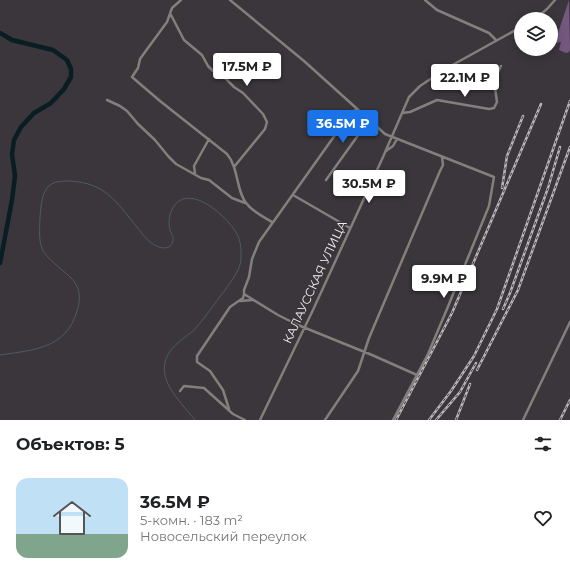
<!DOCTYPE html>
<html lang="ru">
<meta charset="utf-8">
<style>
body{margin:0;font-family:Montserrat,sans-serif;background:#f2f2f2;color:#202124;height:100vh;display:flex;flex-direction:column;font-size:15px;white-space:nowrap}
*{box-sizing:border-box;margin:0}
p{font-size:13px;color:#757577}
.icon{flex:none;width:22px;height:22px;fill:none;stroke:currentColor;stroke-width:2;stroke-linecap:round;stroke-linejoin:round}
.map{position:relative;height:420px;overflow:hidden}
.side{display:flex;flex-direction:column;background:#fff;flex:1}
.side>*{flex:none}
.controls{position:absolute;left:514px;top:12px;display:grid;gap:8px}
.controls a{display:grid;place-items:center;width:44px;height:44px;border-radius:50%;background:#fff;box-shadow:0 2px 10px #0003;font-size:20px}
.price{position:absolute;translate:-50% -34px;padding:0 9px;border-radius:4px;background:#fff;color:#222;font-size:13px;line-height:26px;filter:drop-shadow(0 1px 2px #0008)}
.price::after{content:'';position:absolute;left:50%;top:24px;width:12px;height:9px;margin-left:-6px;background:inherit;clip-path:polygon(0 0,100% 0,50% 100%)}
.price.on{background:#1a73e8;color:#fff}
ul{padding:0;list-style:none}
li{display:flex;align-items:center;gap:12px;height:100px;padding:0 16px}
li span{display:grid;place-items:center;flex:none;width:112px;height:80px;border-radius:12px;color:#555}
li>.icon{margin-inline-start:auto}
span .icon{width:48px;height:48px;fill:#fffc;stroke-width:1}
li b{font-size:17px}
h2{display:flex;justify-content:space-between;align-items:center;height:48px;padding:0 16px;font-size:17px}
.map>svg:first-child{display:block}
.forest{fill:#755880}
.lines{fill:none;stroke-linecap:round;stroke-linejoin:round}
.stream{stroke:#4e5c60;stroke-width:1}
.river{stroke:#081e22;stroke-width:4.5}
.minor{stroke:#81807c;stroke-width:2.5}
.rail-casing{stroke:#bab6bb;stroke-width:2.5}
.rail{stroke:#3a363b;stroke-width:1;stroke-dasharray:3;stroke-linecap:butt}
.labels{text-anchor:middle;stroke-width:3;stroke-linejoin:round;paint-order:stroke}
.street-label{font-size:12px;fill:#f0edf1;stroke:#3a363b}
</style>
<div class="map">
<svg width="570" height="420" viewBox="0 0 570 420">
<rect width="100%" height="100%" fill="#3a363b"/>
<path class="forest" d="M569,0L570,49L569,52L566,53L559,50L561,42L554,43L551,40V36L558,33Z"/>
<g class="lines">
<path class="stream" d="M0,355C33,350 66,349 77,311C80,303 81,291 75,283C72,278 67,274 62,270C38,250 39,247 40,217C41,208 41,196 47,188C52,181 62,181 70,181C106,183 116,202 137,227C141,232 144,237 149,241C155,247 170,253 173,241C174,236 171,234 170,230C167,219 171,203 183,199C202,193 231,221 238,236C241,243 241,250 241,258C241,270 231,281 225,290C214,303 205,319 193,331C186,337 177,342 171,350C151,376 180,401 195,420"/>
<path class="river" d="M0,33L12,40L53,50L67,60L71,69V77L64,89L51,103L34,113L21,127L14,140L12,154L15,176L12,200L0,263"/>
<path class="minor" d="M181,0L172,8L167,22L145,52L140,59L138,68L132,77L160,101L227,154C239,168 236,192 247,204C253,212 264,217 272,222
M230,0L304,61L385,134L494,177L489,206L447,309L428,354L393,420
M425,0L437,10L489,33L496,40
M171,15L184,40L202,55L208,66L213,71L223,76L234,87L243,93L263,114L267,122L265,129L234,167
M535,19L547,9L555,0
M107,100L120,106L127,111L138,124L155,140L168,156L176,164L201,178L209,180L232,198L245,203
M402,113L410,112L437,100L489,109L494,108L497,102L494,81L501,66
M386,151L393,146L397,139
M195,173L194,166L209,139
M326,180L359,134L375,125
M293,195L350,228
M244,294L278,315L298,325L372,355L417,375
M240,301L253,300
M180,391L184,386L204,388L233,414L245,420
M229,409L223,390L210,371L197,362V356L230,307L243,298L244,294V290L249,277L252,259L259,242L345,121L356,109
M260,420L313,310L383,157L409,97L420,86L447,68L521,27
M325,420L358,371L369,338L440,171L443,165L442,157
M523,420L570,322"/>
<defs>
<path id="rail" d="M502,188L507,156L523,116
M503,309L510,293L548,188L560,147
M477,370L518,290L570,147
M396,420L452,313L541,104
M429,420L451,391L474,356L497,309L570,101
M436,420L460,392L476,363
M456,420L470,384
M560,420L570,400"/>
</defs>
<use href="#rail" class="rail-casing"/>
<use href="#rail" class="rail"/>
</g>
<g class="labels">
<g class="street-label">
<text transform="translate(315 282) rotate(-65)" y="4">КАЛАУССКАЯ УЛИЦА</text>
</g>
</g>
</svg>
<div class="controls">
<a><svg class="icon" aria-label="layers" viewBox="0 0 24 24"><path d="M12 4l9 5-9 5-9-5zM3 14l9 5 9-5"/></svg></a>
</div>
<b class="price" style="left:247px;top:87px">17.5M ₽</b>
<b class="price" style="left:465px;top:98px">22.1M ₽</b>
<b class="price on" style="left:343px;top:144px">36.5M ₽</b>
<b class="price" style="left:369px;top:204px">30.5M ₽</b>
<b class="price" style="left:444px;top:299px">9.9M ₽</b>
</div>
<section class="side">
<h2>Объектов: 5<svg class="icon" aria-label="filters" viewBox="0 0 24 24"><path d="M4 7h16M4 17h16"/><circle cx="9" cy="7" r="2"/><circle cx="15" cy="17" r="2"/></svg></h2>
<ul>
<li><span style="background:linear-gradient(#bfe0f5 70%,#7fa58c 0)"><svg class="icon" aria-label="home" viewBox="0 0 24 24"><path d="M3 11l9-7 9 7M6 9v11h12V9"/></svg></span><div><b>36.5M ₽</b><p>5-комн. · 183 m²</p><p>Новосельский переулок</p></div><svg class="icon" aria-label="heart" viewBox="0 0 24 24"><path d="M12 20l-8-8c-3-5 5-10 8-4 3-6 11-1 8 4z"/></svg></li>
</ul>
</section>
